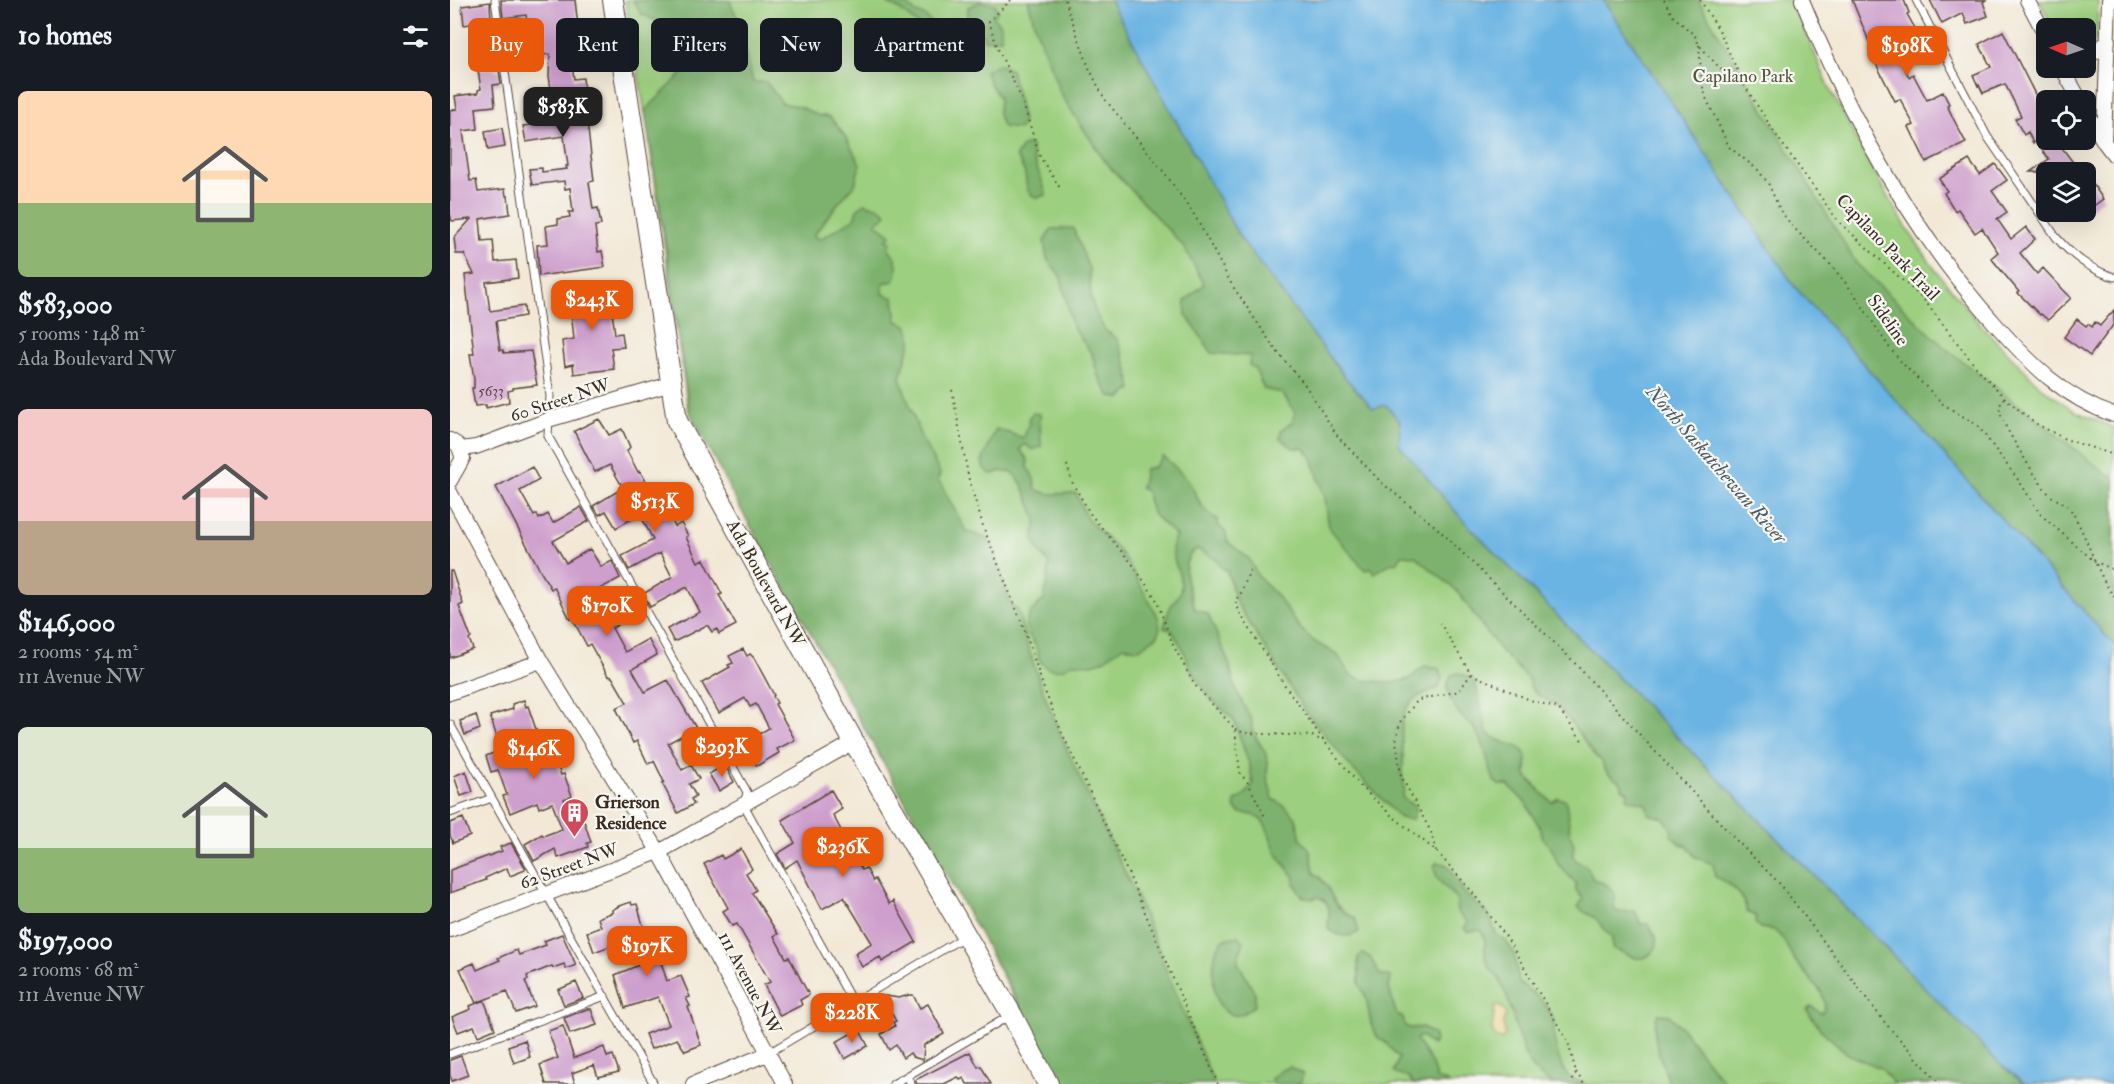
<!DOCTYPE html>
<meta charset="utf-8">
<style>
body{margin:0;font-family:"IM FELL Double Pica",serif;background:#242831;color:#f1f3f6;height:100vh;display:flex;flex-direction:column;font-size:22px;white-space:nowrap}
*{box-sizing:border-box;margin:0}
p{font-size:20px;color:#9ea1a6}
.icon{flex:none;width:33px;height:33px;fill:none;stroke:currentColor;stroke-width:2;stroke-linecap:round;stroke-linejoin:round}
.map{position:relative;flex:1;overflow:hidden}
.panel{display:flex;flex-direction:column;background:#171b24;width:450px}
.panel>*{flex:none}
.hud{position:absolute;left:18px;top:18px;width:570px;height:54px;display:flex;gap:12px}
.needle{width:39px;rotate:272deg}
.fabs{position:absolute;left:1586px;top:18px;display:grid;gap:12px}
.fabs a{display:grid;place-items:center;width:60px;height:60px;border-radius:9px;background:#171b24;box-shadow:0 6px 24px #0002;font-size:30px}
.price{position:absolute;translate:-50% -51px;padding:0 14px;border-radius:12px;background:#ea580c;color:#fff;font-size:20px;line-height:39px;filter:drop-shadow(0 2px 3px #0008)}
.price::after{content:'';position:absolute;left:50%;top:36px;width:18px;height:14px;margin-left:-9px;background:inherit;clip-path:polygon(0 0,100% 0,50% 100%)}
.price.selected{background:#222;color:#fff}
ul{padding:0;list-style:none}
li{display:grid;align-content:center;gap:12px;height:318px;padding:0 18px}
li span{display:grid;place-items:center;height:186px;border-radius:9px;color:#555}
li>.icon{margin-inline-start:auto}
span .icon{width:108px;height:108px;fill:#fffc;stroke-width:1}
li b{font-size:26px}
h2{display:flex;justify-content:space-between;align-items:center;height:72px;padding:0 18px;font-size:26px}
.pill{padding:0 21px;border-radius:9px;background:#171b24;box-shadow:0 6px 24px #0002;font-size:21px;line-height:54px}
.pill.selected{background:#ea580c;color:#fff}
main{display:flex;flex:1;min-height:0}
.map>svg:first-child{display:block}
.green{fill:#9ccf7f;stroke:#6c7c4e;stroke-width:1.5}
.forest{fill:#7db26e;stroke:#5c6e46;stroke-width:1.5}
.sand{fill:#eeda9e;stroke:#94825e;stroke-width:1.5}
.water{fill:#6bb4e3;stroke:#536f80;stroke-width:1.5}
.building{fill:#ce9ecc}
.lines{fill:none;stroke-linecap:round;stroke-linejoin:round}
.lane-casing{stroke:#574639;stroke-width:9}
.street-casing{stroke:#574639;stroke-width:16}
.secondary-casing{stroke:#574639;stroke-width:22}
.path{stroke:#574639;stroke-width:2;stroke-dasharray:1.5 4.5;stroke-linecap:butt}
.lane{stroke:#fff;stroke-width:7}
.street{stroke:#fff;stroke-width:14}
.secondary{stroke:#fff;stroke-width:20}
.labels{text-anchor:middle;stroke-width:4.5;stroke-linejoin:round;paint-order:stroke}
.number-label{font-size:15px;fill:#60474a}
.park-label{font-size:18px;fill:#535336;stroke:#f6f6f2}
.street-label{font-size:18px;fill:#3b2a1e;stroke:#f6f6f2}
.poi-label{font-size:18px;font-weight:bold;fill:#3b2a1e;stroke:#f6f6f2;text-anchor:start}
.water-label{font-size:20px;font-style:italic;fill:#4c5a63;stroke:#f6f6f2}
</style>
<main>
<section class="panel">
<h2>10 homes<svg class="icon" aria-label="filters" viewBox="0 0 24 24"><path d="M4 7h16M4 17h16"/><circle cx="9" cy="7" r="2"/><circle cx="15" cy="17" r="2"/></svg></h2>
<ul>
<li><span style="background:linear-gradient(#ffd9b3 60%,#8fb573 0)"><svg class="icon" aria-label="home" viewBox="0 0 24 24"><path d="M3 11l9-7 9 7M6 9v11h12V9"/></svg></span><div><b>$583,000</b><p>5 rooms · 148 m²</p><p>Ada Boulevard NW</p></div></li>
<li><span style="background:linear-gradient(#f6c9c9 60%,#b9a48a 0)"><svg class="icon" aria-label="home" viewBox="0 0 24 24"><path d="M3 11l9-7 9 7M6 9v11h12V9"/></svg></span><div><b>$146,000</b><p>2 rooms · 54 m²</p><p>111 Avenue NW</p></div></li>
<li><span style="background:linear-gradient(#dfe7d0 65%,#8fb573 0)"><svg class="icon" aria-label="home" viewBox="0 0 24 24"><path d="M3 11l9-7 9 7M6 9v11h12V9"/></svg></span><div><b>$197,000</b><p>2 rooms · 68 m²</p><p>111 Avenue NW</p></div></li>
</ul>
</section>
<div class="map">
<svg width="1664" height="1084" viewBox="0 0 1664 1084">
<rect width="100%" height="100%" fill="#f6f6f2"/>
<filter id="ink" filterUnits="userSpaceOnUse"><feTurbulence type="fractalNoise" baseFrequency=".0167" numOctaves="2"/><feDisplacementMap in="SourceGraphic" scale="12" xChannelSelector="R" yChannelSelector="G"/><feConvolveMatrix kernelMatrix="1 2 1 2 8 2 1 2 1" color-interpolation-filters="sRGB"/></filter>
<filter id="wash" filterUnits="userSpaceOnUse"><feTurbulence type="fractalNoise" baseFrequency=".008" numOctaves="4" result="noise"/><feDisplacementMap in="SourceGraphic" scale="24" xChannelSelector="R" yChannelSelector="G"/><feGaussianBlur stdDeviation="1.35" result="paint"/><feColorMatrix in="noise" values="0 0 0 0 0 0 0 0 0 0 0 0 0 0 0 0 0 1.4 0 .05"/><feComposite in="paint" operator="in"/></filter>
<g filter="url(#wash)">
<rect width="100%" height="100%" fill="#f3e8d5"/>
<path class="green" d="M175,0H659L789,237L893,376L1013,520L1570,1084H609L526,926L428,753L238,409L195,113Z
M1153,0H1341L1382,93L1421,167L1458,230L1487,272L1528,322L1590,386L1623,410L1664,428V645Z
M1589,0H1648L1647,38L1641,46L1635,49V28H1603Z"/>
<path class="forest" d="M183,0H279L288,19L303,82H316L332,103L351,107L367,115L380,117L395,136L410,164L405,185L390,201L363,236L370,239L404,219L407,209L415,203L430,208L437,214L426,223L441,235L436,240L441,242L438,248C447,257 450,269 444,281L433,283V294L444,298L447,321L457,325L462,339L450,378L471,437L490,473L488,479L516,531L538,539L547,554L546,559L561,606L568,610C591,706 638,794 680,883C698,919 711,959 727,996C739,1026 753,1054 764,1084H614L280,490L239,411L219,267L195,111L233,73L227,30L191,14Z
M431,0H448L451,3L457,4L466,13L474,15L486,28L497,35L503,45L512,50L509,58L501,55L495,58L489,57L484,48L477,45L466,23L447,8Z
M578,0H660L789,236L894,376L923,408L936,405L950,421V445L1013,520L1550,1064L1574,1084H1444L1431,1068L1399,1055L1370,1029L1357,1010L1361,1006L1371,1013L1374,1010L1375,1003L1371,992L1345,961L1332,938L1324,930L1310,928L1305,923L1306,916L1297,912C1294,895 1281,883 1265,877L1263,864L1245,857L1238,846L1229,843L1221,835L1223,831L1213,818L1198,814L1197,806L1194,803L1177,799L1178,792L1172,788L1171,782C1161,777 1154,772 1152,761L1146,757L1120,721L1105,704L1089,696L1081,688L1079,680L1049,649L1007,591L965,556L952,555L947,563L943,562L924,573L921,568L915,570L879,528L875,498L862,458L854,448H843L830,438L831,431L843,421L845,412L832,393L814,389L805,369L799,365L801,356L762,353L736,315L735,301L754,284L734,247L656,163L611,95L585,26Z
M1153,0H1248L1406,263L1494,347L1657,474L1664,476V645L1344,286Z
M530,2L545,4L548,11L543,17L551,25V38L534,40V35C517,31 517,22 518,7Z
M548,64L561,70L573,120L570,129L553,127L548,115L549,98L540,84L535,71Z
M577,144L581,146C582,163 593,178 596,195L587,198C575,193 577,185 575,174C573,168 569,161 566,156L572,147Z
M623,228L639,269L641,296L646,314L655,330L667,339L676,363L682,389L670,399L659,395L648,376L642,354L622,326L611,277L597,259L594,241L602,229Z
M583,413L590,414L591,447L582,450L575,444L570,449L578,460V467L584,479L586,490L599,494L626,493L637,519L667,548L680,567L708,617C710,625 711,630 707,637C699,640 694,647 689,649C685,650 678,646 673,646L652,661L642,664L622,663C613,671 598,673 590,661C588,657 588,651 586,647C583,641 577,634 576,626C575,617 586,605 594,600C594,594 596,590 597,585C598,578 598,571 599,564C593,554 582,547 584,533C585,527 587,524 586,518L572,484L563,473L550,471C540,477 535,473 532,462L546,429L574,438L577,427L579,425V417Z
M713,456C720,463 728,469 735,477C749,493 746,508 767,519L768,525L776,532L777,541L799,559L808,576L827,596L850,628L865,642L887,654L900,675L912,680L943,683L959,679L975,666L989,669L992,679L988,688C949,700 950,719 953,755C954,761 952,768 952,774C953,785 957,785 952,797L966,808L962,820L950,818L900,766L855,711L787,604L777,571L770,566L766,559L747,549C726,560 739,591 745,609L758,614L779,663L786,690L802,721V731L815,752L818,761L817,777L823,799L836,807L846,818L851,839L860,850L864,873C886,887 877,907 905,918L909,932C897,938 889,937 878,929C878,916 883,902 868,897L862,899L853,897L844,883L845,877C839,870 832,862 827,854C817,834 820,814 790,813L785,808V801L792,798L803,785L800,767L784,720L761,699L740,668L733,649L722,631L714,627C716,621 717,614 720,608C722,603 728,598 730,592C735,572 714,554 726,536L702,513L696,491L690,488L693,481L695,469L704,467Z
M1008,673L1021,678L1026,685L1037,733C1042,735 1048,740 1053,742C1061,745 1069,745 1074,752C1079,759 1075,768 1076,775C1077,778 1098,799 1102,802L1108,798L1116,800L1120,833L1124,844L1123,855L1126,861L1137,866L1143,879L1156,884L1165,894L1164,909L1168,912L1185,911L1191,924H1198L1206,937L1207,946C1196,963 1187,960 1172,952C1168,951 1165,950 1162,948V937C1154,932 1152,924 1145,918C1138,913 1133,913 1128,907L1133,899L1126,890V883L1108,864L1103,851L1093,838L1089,826L1075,802L1058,785H1049L1044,781L1032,742L1025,729L1009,714L1000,699L997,687L1001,675Z
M987,862L997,865L1016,895L1039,915L1046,934L1056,941L1064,953L1069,983C1083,992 1098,1003 1103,1019C1105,1025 1103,1032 1104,1038C1106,1049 1111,1069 1119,1077C1123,1080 1132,1082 1137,1084C1128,1084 1112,1084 1104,1084C1070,1070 1069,1031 1058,1000C1056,993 1052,986 1049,979C1044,972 1038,968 1036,960C1033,950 1038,939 1030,930L1017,932L1014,928L1018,923C1009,911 1005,917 1007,900C998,889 985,881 984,866Z
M788,936L794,942L787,961L805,993V1005C801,1008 794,1014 789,1015C760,1018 761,969 766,951C767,947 771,943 774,939Z
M912,954L920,957L930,975L941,977L939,988L946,1013L953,1018L955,1026L960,1028L973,1027L976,1030L983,1034L985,1041L983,1045L977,1042L973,1037H969L966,1040L981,1062L987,1079L998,1082V1084H963L958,1077L946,1074L944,1071L949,1058L935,1042L927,1037L921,1024L916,997L909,984L908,957Z
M1208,1014L1219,1015L1231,1027L1264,1070L1277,1084H1219C1213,1062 1198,1035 1208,1014Z
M840,1067L853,1074L850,1084H823L821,1079L831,1070Z"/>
<path class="sand" d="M1045,1006L1051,1007L1056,1013L1053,1022L1055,1034L1052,1040L1045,1037L1042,1030Z"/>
<path class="water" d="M660,0H1153L1344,286L1664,645V1084H1575L1550,1064L1013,520L949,445L950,421L936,405L923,408L894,376L789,236Z"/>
<g id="blocks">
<path class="building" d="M51,0H125L128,26L117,30L124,79L133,78L134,87L140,94L136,102L138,113H136L144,181L139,182L143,209L148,208L151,225L145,226L148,252L152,251L155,267L89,276L87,245L98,244L96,226L108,224V219L120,217L119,212H123L120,188L115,189L114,181L82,185L79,169L92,168V172L117,169L116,166H118L114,136L76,142L73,126L81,125L80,114L104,111L99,76L100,54L93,55L91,41L80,43L76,15L53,18Z
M1402,0H1454L1459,13L1457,14L1467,32L1449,42L1454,53L1449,56L1459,77L1463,74L1477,100L1493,92L1499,104L1497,105L1504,120L1516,143L1476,162L1459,127L1464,125L1450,99L1445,101L1420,52L1423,51Z
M1480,0H1536L1533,2L1538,16L1517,24L1513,13L1492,24Z
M40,2L41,21L14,25L12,6Z
M1553,31L1596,116V149L1607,141L1625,165L1615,172H1580L1599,159L1586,142L1583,143L1578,132L1574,135L1565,119L1571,116L1555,84L1533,93L1529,85L1528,86L1523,75L1541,67L1529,44Z
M44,67V71L49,70L51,84L43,85L45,106L26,108L28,129L13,131L20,181L26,180L28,192L55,189L56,196H58L60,214L30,219L32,241L43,240L45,262L66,260L68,278L36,282L40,311L74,306L75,316L46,321L50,350H53L54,353L81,351L87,385L63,388V390L58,391L59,402L36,408V405L25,406L22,388H24V379L20,354H24L15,275L24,274L14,254H6L4,238L21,219L2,221L0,214V110L7,109L5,96L28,93V90L31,89L28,70Z
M52,128L55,147L38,150L35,131Z
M1519,160L1530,175L1545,164L1557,180L1542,191L1557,212L1547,219L1561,239L1576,227L1585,239L1570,253L1587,274L1593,268L1621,298L1598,320L1591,314L1590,315L1568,293L1569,292L1541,258L1548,252L1532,228L1525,233L1508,209L1505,211L1494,193L1497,191L1489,179Z
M1635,173L1653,199L1635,212Z
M157,286L158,293L165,292L167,310L162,311L165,334L172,333L174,347L161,348L164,369L124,374L123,364L115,366L112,341L124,339L119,292Z
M1664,310V324L1640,356L1614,337L1627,319L1636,326L1638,324L1642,327L1645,322L1650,326Z
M149,419L159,435L172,429L180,447L177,451L188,472L190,471L213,510L216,508L225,527L231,523L238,536L236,537L248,562L254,559L260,571L272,594L269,595L286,625L269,634L267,629L262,632L258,626H255L224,642L217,629L250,612L237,587L200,607L193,594L222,577L210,553L179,570L172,556L203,540L190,514L166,528L156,511L149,515L143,506L173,488L160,465L145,472L124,431Z
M82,467L89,480L70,491L84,516L87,514L89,519L98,514L103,523L131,507L139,521L103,541L116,563L140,549L151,567L162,561L170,578L144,592L155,613L181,598L183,600L190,613L162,628L175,652L198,639L207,655L182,669L195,692L218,680L246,728L218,743L232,770L241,765L249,779L239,784L246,796L241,799L244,804L228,813L212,783L214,782L204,761L198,764L187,741L183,743L166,708L177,703L162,677L158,676L140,644L137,646L122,618L120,619L104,587L101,589L92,574L46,487Z
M0,571H2L13,604L9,606L21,638L19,639L23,649L0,658Z
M293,649L297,656L300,654L304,658L324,695L323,696L327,703L325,704L345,740L327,749L329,753L307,766L294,743L319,728L306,704L300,707L295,698L269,713L252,683L280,667L278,665L283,663L279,656Z
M74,700L76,707L78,706L88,735L95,733L111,775L114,774L122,796L114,799L123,825L134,821L141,842L137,843L138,847L108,858L105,849L84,861L75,844L92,834L93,836L112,829L102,803L89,808L87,802L60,813L53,796L57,795L48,770L41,772L36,756L51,750L40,716L63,709L62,704Z
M26,715L30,729L15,735L10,721Z
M275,765L284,782L269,791L259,774Z
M16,771L23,792L11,796L4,776Z
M381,790L392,809L383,815L412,870L416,868L423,881L425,879L439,904L443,901L466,942L432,962L430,957L412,967L405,953L422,943L394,897L372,909L347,860L335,868L327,854L345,843L332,820Z
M13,818L20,836L3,843L0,835V823Z
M61,843L75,867V870L60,876L57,868L35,878L36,880L0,893V870L52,851L50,847Z
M291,849L302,869L296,873L306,890L302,893L328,934L324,936L336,958L339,957L359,995L350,1000L352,1005L330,1016L314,985L320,982L287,924L282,926L273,911L278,908L254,864L271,855L273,859Z
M181,902L182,905L187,904L199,946L205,944L217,981L231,976L240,997L236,998L240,1006L238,1007L251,1045L235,1051L227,1039L201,1049L195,1034L219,1025L208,997L175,1008L165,975L189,965L179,939L144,952L137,932L151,927L148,918L163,912L162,910L169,906Z
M112,934L126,965L116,969L114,964L103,968L102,966L77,976L78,980L75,981L85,1006L66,1013L57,991L26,1003L10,969L24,963L27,970L50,960L48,958L67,950L69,955L96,945L94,941Z
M126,982L133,998L114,1005L108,990Z
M459,995H463L470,1008L478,1004L494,1034L474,1045L473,1060L463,1057L460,1053L453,1058L446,1045L439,1050L431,1034L445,1026L443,1022L446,1021L436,1004L435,996L449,998Z
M34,1000L45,1029L28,1036L24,1026L8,1032L2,1017L21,1009L20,1006Z
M137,1009H141L147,1025L120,1034L114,1018Z
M113,1026L124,1058L154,1047L157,1057L163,1055L169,1072L148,1077L144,1065L122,1073L125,1084H96L90,1065L108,1058L98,1031Z
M409,1029L418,1046L395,1059L386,1042Z
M75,1040L80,1057L64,1063L58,1046Z
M520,1052L528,1067L531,1066L541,1084H517L514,1078L510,1080L508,1077L494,1084H467L465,1080Z
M11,1056L18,1075L2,1081L0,1075V1060Z"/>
</g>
</g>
<g filter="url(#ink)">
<use href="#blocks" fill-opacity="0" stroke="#574639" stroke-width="1.5"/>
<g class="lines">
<defs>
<path id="lane" d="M45,0L100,396L98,436L297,792L294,805L403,1003L317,1054
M1466,0L1537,136L1606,237C1622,256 1641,270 1664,277
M0,724L204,1084
M0,813L42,798
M403,1003L514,937
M0,1054L155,996
M457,1076L561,1015
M443,1084L457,1076L461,1084"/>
<path id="street" d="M1352,0C1399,117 1462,232 1547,326C1581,364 1614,398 1664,415
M1577,0L1596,36
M1635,57L1647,51L1658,41
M1612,68L1630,100
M1635,110L1654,142L1664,155
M1654,142L1659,0
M0,440L8,445L13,458L0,481
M11,449L26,447L98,420L221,384
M0,492L91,661L209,852L335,1084
M0,693L91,661
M0,930L209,852L404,742
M243,1084L317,1054"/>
<path id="secondary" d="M163,0L227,421L404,742L562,1015L598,1084"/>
</defs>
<use href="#lane" class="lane-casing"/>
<use href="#street" class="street-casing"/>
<use href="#secondary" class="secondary-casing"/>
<path class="path" d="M561,0L539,21L547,47L572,100L590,157L610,188
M615,0L639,68L654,98L717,176L745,216L782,285L825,349L855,385L888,437L932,483L986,527L1121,659L1284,838L1331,885L1436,1024L1490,1084
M1214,0L1222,15L1245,36L1249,45L1276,75L1293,83
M1250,0L1269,30L1293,83L1328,138L1388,221L1474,300L1526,367L1554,397L1583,422L1615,439L1664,455
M1249,45L1252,84L1256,98L1279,147L1308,170L1318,183L1330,210L1343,227L1379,263L1403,292L1439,347L1453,364L1493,404L1528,426L1569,481L1591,515L1644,561L1664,570
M502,390L519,480L534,529L575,631L594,689L612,733L679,875L768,1084
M1554,398C1550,403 1549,408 1551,415C1553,426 1590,485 1599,494C1606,501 1616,502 1621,510C1638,538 1645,570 1664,597
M617,465L622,482L641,515L683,565L706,599L723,645L744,684L785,729L790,773L798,783L816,819
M800,570L791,593L785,601L791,615L834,684L874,741L911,787L941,815L986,851L1019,888L1057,938L1118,1042L1126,1072L1121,1084
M1021,674L1080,700L1108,708L1134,743
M785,729L794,733L862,736L873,741
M986,851L981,832L951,776L946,741L950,722L968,700L1009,691L1021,674L990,623
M1126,1072L1134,1084"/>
<use href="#lane" class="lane"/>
<use href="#street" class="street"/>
<use href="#secondary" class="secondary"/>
</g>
</g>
<defs>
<symbol id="building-pin" viewBox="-11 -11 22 30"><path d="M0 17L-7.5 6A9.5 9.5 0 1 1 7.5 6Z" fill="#d1495b" stroke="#f6f6f2"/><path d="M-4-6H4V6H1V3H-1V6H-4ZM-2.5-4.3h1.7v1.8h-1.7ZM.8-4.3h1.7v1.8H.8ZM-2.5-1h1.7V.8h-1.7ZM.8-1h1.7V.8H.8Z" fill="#fff"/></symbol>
</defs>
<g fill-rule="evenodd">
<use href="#building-pin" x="108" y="796" width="33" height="45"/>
</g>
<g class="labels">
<g class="number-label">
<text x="41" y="396">5633</text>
</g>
<g class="park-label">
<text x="1293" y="82">Capilano Park</text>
</g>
<g class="street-label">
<text transform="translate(1438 247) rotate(46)" y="6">Capilano Park Trail</text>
<text transform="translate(1438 320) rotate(55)" y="6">Sideline</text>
<text transform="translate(110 400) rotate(-18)" y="6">60 Street NW</text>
<text transform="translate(316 583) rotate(61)" y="6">Ada Boulevard NW</text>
<text transform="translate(119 866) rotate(-20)" y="6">62 Street NW</text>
<text transform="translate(300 983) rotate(62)" y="6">111 Avenue NW</text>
</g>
<g class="poi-label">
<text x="145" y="808">Grierson<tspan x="145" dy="21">Residence</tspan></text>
</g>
<g class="water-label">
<text transform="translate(1267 464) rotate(49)" y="7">North Saskatchewan River</text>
</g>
</g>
</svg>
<div class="fabs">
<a><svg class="needle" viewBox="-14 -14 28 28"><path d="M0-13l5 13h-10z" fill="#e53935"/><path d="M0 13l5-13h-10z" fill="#9ea1a6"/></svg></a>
<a><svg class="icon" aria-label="locate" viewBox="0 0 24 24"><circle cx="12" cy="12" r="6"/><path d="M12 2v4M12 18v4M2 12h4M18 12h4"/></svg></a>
<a><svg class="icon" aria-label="layers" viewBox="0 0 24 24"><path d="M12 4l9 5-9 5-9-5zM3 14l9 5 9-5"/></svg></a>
</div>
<b class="price" style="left:1457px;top:77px">$198K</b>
<b class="price selected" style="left:113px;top:138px">$583K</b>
<b class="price" style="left:142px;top:331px">$243K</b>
<b class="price" style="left:205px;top:533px">$513K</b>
<b class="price" style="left:157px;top:637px">$170K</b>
<b class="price" style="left:272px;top:778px">$293K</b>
<b class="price" style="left:84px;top:780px">$146K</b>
<b class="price" style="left:393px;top:878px">$236K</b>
<b class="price" style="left:197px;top:977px">$197K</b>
<b class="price" style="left:402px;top:1044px">$228K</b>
<div class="hud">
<a class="pill selected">Buy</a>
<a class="pill">Rent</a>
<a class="pill">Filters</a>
<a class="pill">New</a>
<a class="pill">Apartment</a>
</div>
</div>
</main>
